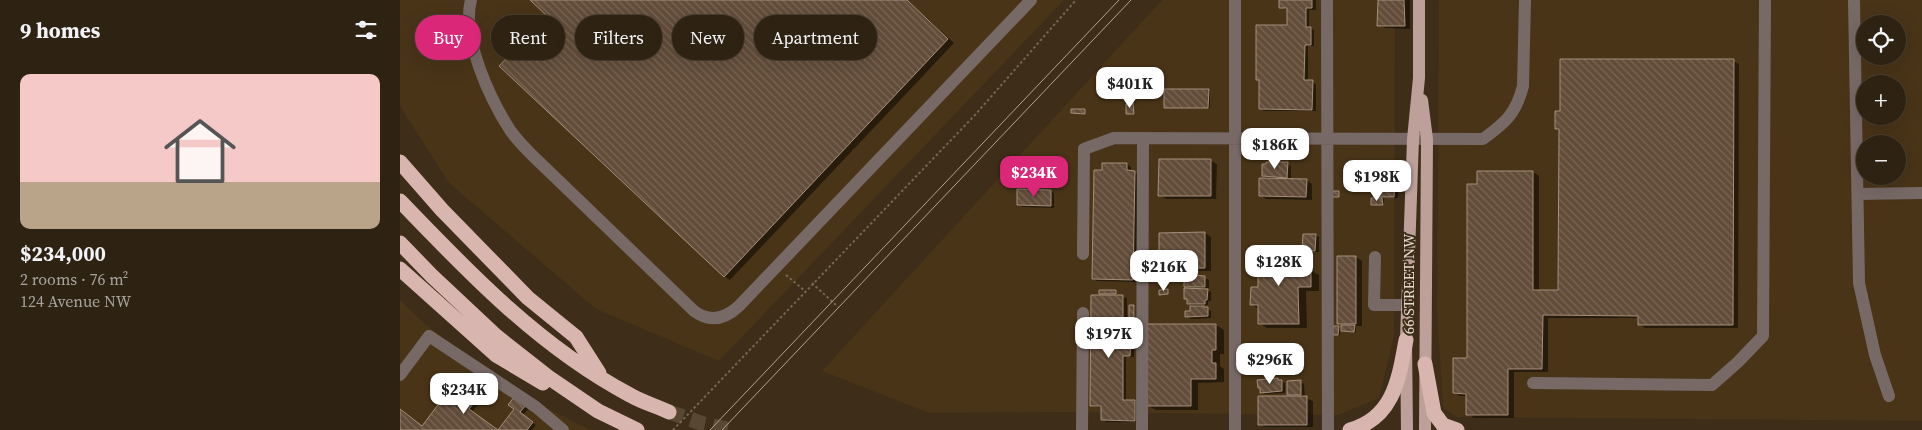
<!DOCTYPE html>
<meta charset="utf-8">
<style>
body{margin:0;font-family:"Source Serif 4",serif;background:#3a2f20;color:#f1f3f6;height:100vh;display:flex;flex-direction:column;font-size:19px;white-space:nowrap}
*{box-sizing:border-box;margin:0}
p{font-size:16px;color:#a7a49f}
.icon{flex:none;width:28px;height:28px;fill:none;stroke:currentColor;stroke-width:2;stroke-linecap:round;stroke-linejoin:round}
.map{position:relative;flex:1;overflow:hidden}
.side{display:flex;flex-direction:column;background:#2e2212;width:400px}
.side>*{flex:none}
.banner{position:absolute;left:15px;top:15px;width:475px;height:45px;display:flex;gap:10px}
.tools{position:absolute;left:1456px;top:15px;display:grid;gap:10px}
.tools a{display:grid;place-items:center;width:50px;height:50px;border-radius:50%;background:#2e2212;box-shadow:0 5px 20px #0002,0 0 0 1px #493f32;font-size:25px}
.price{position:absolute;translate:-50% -42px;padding:0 11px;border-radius:10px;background:#fff;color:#222;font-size:16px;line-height:32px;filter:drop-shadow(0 1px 2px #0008)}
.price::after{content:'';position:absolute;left:50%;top:30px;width:15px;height:11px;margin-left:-8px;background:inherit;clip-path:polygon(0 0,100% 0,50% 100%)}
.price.on{background:#db2777;color:#fff}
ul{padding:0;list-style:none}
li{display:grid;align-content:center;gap:10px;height:265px;padding:0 20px}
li+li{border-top:1px solid #493f32}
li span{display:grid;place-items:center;height:155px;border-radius:10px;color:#555}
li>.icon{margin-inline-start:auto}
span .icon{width:90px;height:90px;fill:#fffc;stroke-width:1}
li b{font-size:21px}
h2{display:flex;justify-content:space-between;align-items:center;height:60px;padding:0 20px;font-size:21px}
.chip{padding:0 18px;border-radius:22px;background:#2e2212;box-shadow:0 5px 20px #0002,0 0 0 1px #493f32;font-size:18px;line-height:45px}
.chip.on{background:#db2777;color:#fff}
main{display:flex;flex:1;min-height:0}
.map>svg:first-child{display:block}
.built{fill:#493418;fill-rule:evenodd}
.shadow{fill:#0007}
.building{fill:url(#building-back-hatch);stroke:#a68e7a}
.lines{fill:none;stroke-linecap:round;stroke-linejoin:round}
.highway-tunnel{stroke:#574733;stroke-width:15;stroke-dasharray:15 8;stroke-linecap:butt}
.path{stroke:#766754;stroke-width:2;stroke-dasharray:2.5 2.5;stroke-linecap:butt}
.minor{stroke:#776966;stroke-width:12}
.major{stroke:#bca099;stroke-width:12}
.highway{stroke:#d8b5ae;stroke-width:15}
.tram{stroke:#b0a393;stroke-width:1}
.labels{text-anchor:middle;stroke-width:4;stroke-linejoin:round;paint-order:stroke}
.street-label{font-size:15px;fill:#e7dccf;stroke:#3e2d18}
</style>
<main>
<section class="side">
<h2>9 homes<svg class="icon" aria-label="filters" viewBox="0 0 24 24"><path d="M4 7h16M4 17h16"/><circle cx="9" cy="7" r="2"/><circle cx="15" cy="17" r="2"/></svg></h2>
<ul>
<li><span style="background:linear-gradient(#f6c9c9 70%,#b9a48a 0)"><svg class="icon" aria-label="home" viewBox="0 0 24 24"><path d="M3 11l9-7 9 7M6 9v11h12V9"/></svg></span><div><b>$234,000</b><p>2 rooms · 76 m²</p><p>124 Avenue NW</p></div></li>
</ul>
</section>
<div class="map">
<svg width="1522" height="430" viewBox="0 0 1522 430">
<defs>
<pattern id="building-back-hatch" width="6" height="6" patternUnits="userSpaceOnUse" patternTransform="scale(1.25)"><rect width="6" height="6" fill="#634d3a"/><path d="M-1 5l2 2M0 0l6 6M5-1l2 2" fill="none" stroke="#796655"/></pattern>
</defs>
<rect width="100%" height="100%" fill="#3e2d18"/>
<path class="built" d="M0,0H664L319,361L196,309L49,183L0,106Z
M762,0H995L994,337L979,398L938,415L669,412L529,413L422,371Z
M1039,0H1522V421L1057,417L1043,408L1037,308ZM1465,24H1498V56H1465ZM1465,84H1498V116H1465ZM1465,144H1498V176H1465Z
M0,300L24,323L104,387L191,430H0Z"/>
<path class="shadow" d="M132,0H507L554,43L330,280L324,276L149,15Z
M880,0H916V10H909V28L914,30V46H908V81L916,84V111H864L860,109L861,82L857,80L888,27V10L880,7Z
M979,0H1010V29L985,28L979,25Z
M1333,61L1339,64L1338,328H1245L1239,324V318H1148V372H1114V418H1074L1068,414V396H1060L1054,393L1068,359L1078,172H1133L1139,176V291H1160V131L1156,128Z
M808,90L810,91V108H767Z
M811,161L817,164L816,199H766L759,195Z
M887,163L891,166V180H906L912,184V200L866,199L860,195L870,180L863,176Z
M703,164H727L731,167V172L738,174L736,282L697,281L693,279Z
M994,180L998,182V198H984V205H972L981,199L975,196Z
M651,191L654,193V208L622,207L618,204Z
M805,233L811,237V271H764L763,280L751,278L752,270L749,268L758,266Z
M915,235L919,237V252H907L904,250Z
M897,252L905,257V271H911L919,275V291H906L907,328H867L859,323V309L852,305L860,288Z
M956,257L962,261V326H956V332H944L940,329V335H936L938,327L942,329V325L938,323Z
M805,278L809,280V288H804L811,292V301H808V305H801L811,311V318L791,319L787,316L795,307L788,303V300L785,298L791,290L785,286Z
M716,291L717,296L727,298V341L734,343V357H726V401H735L738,404V422H706L703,420V407H695L692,405L705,296L701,293Z
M734,307H735V328H732L731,327Z
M816,325L824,330V354H820V366L824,369V382L798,383V410H756L748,406Z
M878,380L885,383V393L865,394L861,392V389L859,388V382Z
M901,382L904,384L905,398L913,401V427H865L859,424L894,398L888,394Z
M60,385L81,401L72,412L97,430H0V410L23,427Z
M114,398L129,408L123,415L136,425L132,430H99L115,408Z"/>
<path class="building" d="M130,0H507L548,39L324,277L99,66L147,16Z
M879,0H912V8H906V27H911V45H905L904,80H913L912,110L859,109V80H856V25H887V8H879Z
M978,0H1004L1005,26H977Z
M1160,59H1334L1333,325H1238V316L1143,315L1142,369H1108V415H1066V394L1053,393V358H1067V184H1077V171H1133V290H1158L1159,129H1155V111H1160Z
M730,79H735L736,91H730Z
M764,89H809L808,108H764Z
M733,103L734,114H726V104Z
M671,109H685V114L671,113Z
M759,159H811V196H758Z
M866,162H888L887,178L862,176V164H866Z
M702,163H727V170L735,171L733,280L692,279L694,170H702Z
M859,178L907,179L906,197L859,196Z
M974,179H995L994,197H974Z
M617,189L651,190V206L617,205Z
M932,191H939V197H932Z
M971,198H982L983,205H971Z
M805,232V268L748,269V265L757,264V261H759V233Z
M903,234H916L915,251L902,250Z
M858,250L898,251V269H911V287H898L899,324H858V305H850L851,287H858Z
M937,256H956V324H937Z
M751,269L763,271L762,280L750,279Z
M784,274L805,276V287H784Z
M784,288L808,289L807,300H805V304H787V299H784Z
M768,289V294L759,295V290Z
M699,290H716V294H699Z
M691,295H723V339H731L730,356H723V400H735V421L701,420V406H690Z
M729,305H734V327H729Z
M790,306H804V307H808V316L785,317V311H790Z
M746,324H816V350H812V363H816V379H791V406H746Z
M941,325H955L954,332L941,331Z
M933,326H939L938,335H933Z
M878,378V380H882V391L860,393V388H858L857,380Z
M901,380V395H887V381Z
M56,381L78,398L69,409L98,430L114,409L108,405L114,397L126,405L120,412L133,422L127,430H0V409L22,426Z
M858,396H907V425H858Z"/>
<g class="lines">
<path class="highway-tunnel" d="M269,412L304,424L332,430"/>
<path class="path" d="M386,275L405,291
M412,283L438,307
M273,430L575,115L676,0"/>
<path class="minor" d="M71,0C61,37 90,99 110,130C116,139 125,148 133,156L294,311C310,323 325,319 339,306L631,0
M927,0L928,430
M1454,0L1459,283L1475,355L1489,396
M1458,194L1522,193
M683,254L684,149L714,138L1083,139C1105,123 1116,114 1123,86L1125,0
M975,257L974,305H1007
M0,375L29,336L136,407L163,430
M1133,383L1312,385L1338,362L1363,336L1365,0
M682,430L683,313
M742,430L743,138
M835,430V0"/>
<path class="major" d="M1022,100L1027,139L1025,430
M1007,430L1006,340L1013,139L1019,78V0"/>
<path class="highway" d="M0,162L42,210L128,298L176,337L199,373
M0,201C69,273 141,348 230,395C242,402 256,406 269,412
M0,243L32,276L96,336L148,377L198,411L237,430
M0,269L96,355L143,383
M1025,364L1034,413L1043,425L1057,430
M950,430C994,418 999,378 1006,340"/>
<path class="tram" d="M310,430L719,0
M322,430L731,0"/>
</g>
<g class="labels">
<g class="street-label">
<text transform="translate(1009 284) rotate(-90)" y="5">66 STREET NW</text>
</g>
</g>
</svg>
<div class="tools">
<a><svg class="icon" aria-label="locate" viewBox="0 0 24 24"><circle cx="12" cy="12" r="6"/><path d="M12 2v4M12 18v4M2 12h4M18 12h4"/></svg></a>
<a>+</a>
<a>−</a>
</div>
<b class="price" style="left:730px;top:109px">$401K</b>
<b class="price" style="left:875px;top:170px">$186K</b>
<b class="price on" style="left:634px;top:198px">$234K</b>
<b class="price" style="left:977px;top:202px">$198K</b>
<b class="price" style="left:879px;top:287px">$128K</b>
<b class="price" style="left:764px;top:292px">$216K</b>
<b class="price" style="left:709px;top:359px">$197K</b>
<b class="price" style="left:870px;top:385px">$296K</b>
<b class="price" style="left:64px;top:415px">$234K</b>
<div class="banner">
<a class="chip on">Buy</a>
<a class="chip">Rent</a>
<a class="chip">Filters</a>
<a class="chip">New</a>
<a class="chip">Apartment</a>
</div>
</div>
</main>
